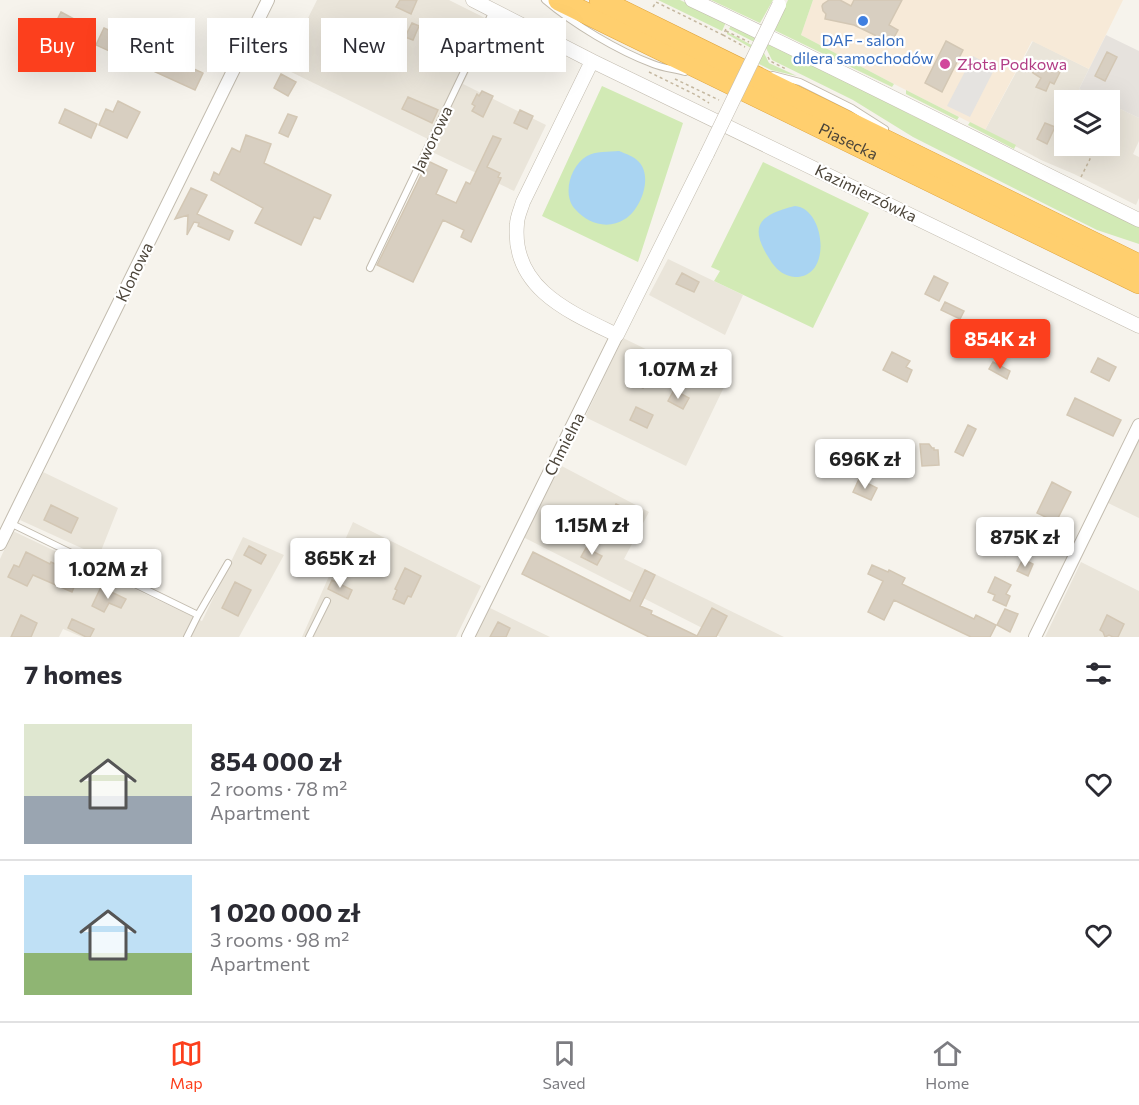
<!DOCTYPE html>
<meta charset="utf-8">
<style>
body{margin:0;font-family:Commissioner,sans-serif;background:#f2f2f3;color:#2b2b33;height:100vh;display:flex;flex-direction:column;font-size:22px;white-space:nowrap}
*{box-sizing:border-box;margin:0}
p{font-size:20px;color:#7c7c81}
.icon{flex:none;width:33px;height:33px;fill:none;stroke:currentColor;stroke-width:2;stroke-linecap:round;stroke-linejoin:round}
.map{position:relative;height:637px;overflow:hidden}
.side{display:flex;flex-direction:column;background:#fff;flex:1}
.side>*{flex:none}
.banner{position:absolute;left:18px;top:18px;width:600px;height:54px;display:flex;gap:12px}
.controls{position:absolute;left:1054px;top:90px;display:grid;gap:12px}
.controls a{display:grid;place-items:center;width:66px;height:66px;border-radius:0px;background:#fff;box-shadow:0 6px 24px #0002;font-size:30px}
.price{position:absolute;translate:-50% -51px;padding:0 14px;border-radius:6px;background:#fff;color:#222;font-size:20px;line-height:39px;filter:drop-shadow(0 2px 3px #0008)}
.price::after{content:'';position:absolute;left:50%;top:36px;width:18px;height:14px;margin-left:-9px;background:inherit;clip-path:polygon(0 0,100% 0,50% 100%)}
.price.active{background:#fc3f1d;color:#fff}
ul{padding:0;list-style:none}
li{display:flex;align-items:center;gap:18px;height:150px;padding:0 24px}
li+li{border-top:2px solid #e1e1e2}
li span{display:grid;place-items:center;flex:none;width:168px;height:120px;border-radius:0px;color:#555}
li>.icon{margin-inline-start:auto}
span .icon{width:72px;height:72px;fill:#fffc;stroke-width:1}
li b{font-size:26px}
h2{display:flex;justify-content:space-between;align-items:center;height:72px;padding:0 24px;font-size:26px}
.chip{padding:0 21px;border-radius:0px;background:#fff;box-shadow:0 6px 24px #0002;font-size:21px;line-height:54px}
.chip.active{background:#fc3f1d;color:#fff}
.tabs{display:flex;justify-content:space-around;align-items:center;height:84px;border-top:2px solid #e1e1e2;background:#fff;font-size:16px;color:#7c7c81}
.tabs a{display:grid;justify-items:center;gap:3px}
.tabs .active{color:#fc3f1d}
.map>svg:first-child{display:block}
.residential{fill:#eae5da}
.commercial{fill:#f7ead8}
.industrial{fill:#e6e2dd}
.green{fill:#d2eab5}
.parking{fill:#e5e3e0}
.water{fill:#a9d4f2}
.building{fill:#d8cfc1;stroke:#d3c7b4;stroke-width:1.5}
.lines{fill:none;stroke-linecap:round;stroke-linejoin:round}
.service-casing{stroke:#c2bbae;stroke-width:8}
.minor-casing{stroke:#c2bbae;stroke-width:14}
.tertiary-casing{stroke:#c2bbae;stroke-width:15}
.motorway-casing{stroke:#e0a43c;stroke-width:22}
.path{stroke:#c4b79f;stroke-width:1.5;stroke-dasharray:3 3;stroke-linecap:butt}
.service{stroke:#fff;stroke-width:6}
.minor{stroke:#fff;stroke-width:12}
.tertiary{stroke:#fff;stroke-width:14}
.motorway{stroke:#ffcf6e;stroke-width:21}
.tertiary-bridge-casing{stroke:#c2bbae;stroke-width:15;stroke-linecap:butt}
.tertiary-bridge{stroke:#fff;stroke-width:14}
.shop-dot{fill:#3f7fe0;stroke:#fff;stroke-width:2}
.hotel-dot{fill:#d1479c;stroke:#fff;stroke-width:2}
.labels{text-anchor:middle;stroke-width:4.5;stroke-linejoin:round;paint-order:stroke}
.shop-label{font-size:16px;fill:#366cbe;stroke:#fff}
.hotel-label{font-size:16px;fill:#b23c85;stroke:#fff;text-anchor:start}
.street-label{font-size:16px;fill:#4b4439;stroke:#fff}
</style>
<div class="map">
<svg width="1139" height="637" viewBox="0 0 1139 637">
<rect width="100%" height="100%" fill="#f6f3ec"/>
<path class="residential" d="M317,0H449L493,22L463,84L546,125L514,191L430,151L432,141L283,68Z
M1033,41L1089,69L1079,89L1103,100H1065V146H1110V104L1139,118V141L1133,154L1139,157V198L1136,205L1074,174L1041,160L985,130Z
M668,259L743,295L725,335L649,295Z
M623,338L724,387L686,466L585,417Z
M1139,436V518L1106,502Z
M556,463L649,512L624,559L784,637H720L521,536Z
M43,472L118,508L99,556L20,520Z
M353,522L481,586L456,637H302Z
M13,531L202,621L243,537L284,555L239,637H82L63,629L59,637H0V559Z
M1081,562L1139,591V637H1045Z
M486,606L550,637H472Z"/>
<path class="commercial" d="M813,0H1123L1089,69L1032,41L985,130L894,84L801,35Z"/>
<path class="industrial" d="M1106,35L1139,51V118L1110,104V100H1103L1079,89Z"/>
<path class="green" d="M658,0H680L726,22L722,31Z
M711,0H773L760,23Z
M788,0H813L801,35L894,84L892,87L774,30Z
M732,24L866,90L911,115L946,130L1139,227V244L1097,230L1049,206L913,137L853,100L772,60L766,48L729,29Z
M727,32L763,51L769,63L797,76L771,70L759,64V61L751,48L727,34Z
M602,86L683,123L638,262L542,216Z
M906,90L959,117L957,120L906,94Z
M970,122L1016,145L1014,149L968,125Z
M763,162L869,213L813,328L714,281L720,271L711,267Z"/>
<path class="parking" d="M973,56L995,68L970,117L947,106Z"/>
<path class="water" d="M619,151C626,154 634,156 639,162C653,177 641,209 625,219C608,230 588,224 575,209C562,195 570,166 587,156C595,151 609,152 619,151Z
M795,206C825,208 833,278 795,277C785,276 778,271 772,263C749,228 755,216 795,206Z"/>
<path class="building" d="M400,0H417L411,14L396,7Z
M829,0H840L851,6L854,0H902L889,25L898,30L891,43L854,25L825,19L826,14L823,11L822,6L823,4Z
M61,12L76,20L69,33L62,29L60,33L52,30Z
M412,23L419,26L413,40L405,37Z
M104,28L203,73L195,90L96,45Z
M440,28L466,40L462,49L448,42L446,46L434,40Z
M946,41L963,50L942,92L925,83Z
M1107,52L1117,57L1105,81L1095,76Z
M1037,64L1051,72L1053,68L1060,72L1054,84L1050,82L1046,91L1036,87L1041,78L1033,73L1030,66Z
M281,74L296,82L288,96L274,88Z
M482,91L493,96L483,117L472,111L475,106L472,104L477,94L479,96Z
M408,97L438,110L432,123L402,109Z
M118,101L140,112L127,138L99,125L106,109L113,112Z
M65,109L97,124L91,138L59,123Z
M520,110L533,116L527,129L514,123Z
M288,114L297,117L288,137L279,133Z
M1045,123L1055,127L1047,144L1037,139Z
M246,135L271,144L264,163L331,195L320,219L314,217L301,245L255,223L263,208L211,180L214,172L219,175L232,148L240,152Z
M493,136L501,139L487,167L500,173L498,177L501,178L471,242L461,237L464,230L443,220L413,282L377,265L428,161L447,170L436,194L456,203L466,182L470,184Z
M191,188L207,195L197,214L233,231L229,240L198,226L199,223L194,222L187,235L188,215L175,219Z
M682,273L699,282L694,292L676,284Z
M934,276L948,283L939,301L925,294Z
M945,302L964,311L960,319L941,310Z
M892,352L910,361L906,367L912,370L907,382L883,370Z
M1098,358L1116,367L1109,381L1091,372Z
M993,362L1010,371L1007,379L989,369Z
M637,365L651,372L643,388L629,382Z
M674,390L689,398L683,409L668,401Z
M1075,398L1121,420L1113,436L1067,415Z
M636,407L653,415L647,428L630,420Z
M968,425L976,429L963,456L955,452Z
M920,444H929L932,448H934V450H938L939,465L922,466Z
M859,479L877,488L871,500L853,492Z
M1052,482L1071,492L1056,522L1037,513Z
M616,504L631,511L622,529L608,522Z
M51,505L78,518L71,533L44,520Z
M572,513L586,520L580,532L566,526Z
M996,525L1009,531L1001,547L1004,555L984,545Z
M249,546L266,555L261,564L244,555Z
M586,548L602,556L597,565L581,557Z
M26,552L50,564L51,562L79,575L72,592L33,575L27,586L8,577L14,565L19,567Z
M533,552L630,601L645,570L655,575L640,606L652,611L651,614L697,636L712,608L727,616L716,637H649L522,574Z
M1023,559L1033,564L1028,576L1017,571Z
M872,565L888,572L889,570L905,578L902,584L974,619L976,615L996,625L990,637H971L894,600L884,620L868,612L883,581L868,574Z
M405,568L421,576L411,597L408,596L404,604L393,599L397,590L395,589Z
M995,577L1011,585L1006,594L1010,596L1006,606L993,600L995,595L988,592Z
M332,580L352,590L348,599L328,589Z
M235,582L251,590L238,616L222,608Z
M101,587L126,599L121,608L109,603L104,612L92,606Z
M1005,609L1018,614L1010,632L997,625Z
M21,615L37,623L31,637H11Z
M1107,615L1124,624L1118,637H1113L1109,635L1105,637L1103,632L1100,630Z
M72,619L94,629L90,637H86L68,628Z
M498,622L510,628L506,637H490Z"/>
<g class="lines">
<defs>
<path id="service" d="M545,0C573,24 618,51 653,64C663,68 674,69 685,72
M773,75L800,82L852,108L885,129
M370,268L493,11
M10,523L198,615
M187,637L198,615L228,563
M309,637L327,601"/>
<path id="minor" d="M0,544L268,0
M468,637L617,335
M1035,637L1139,425"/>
<path id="tertiary" d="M473,0L592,61L1139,326
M692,0C843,71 990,147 1139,220
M592,61L523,202C521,209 517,217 517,224C511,288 569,312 617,335L707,154"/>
<g id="motorway">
<path id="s1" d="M559,0L1139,283"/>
<path d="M600,0L1139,265"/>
</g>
</defs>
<use href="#service" class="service-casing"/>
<use href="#minor" class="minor-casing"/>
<use href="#tertiary" class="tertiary-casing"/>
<use href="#motorway" class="motorway-casing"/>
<path class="path" d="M653,7L656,2L723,35L726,29
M726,31L749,42
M723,35L745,47
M768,57L770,61L786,69
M649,72L696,95L709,103
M675,79L719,100
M1081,146L1088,149L1090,146
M1081,177L1090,159L1087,158"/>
<use href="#service" class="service"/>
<use href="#minor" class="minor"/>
<use href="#tertiary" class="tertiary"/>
<use href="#motorway" class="motorway"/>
<defs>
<path id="tertiary-bridge" d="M707,154L779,5"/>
</defs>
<use href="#tertiary-bridge" class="tertiary-bridge-casing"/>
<use href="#tertiary-bridge" class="tertiary-bridge"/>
</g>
<circle class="shop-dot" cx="863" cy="21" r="6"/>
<circle class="hotel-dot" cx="945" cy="64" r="6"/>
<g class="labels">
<g class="shop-label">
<text x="863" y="46">DAF - salon<tspan x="863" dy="18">dilera samochodów</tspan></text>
</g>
<g class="hotel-label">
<text x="957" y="70">Złota Podkowa</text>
</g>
<g class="street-label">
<text transform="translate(432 139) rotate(-64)" y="6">Jaworowa</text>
<text dy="6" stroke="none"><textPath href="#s1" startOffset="322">Piasecka</textPath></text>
<text transform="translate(866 193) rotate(26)" y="6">Kazimierzówka</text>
<text transform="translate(134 272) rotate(-64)" y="6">Klonowa</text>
<text transform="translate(564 444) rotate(-63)" y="6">Chmielna</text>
</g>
</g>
</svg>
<div class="controls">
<a><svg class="icon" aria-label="layers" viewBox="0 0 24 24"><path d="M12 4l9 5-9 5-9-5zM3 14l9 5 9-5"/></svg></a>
</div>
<b class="price active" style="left:1000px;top:370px">854K zł</b>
<b class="price" style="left:678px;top:400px">1.07M zł</b>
<b class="price" style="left:865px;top:490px">696K zł</b>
<b class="price" style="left:592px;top:556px">1.15M zł</b>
<b class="price" style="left:1025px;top:568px">875K zł</b>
<b class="price" style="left:340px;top:589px">865K zł</b>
<b class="price" style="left:108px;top:600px">1.02M zł</b>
<div class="banner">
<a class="chip active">Buy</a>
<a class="chip">Rent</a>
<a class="chip">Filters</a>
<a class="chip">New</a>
<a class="chip">Apartment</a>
</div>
</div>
<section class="side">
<h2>7 homes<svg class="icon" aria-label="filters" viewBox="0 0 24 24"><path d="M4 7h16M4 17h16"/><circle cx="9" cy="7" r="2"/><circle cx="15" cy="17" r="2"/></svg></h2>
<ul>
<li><span style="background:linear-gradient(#dfe7d0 60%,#9aa5b1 0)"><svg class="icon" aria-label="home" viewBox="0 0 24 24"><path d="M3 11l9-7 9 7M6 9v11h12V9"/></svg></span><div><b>854 000 zł</b><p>2 rooms · 78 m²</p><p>Apartment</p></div><svg class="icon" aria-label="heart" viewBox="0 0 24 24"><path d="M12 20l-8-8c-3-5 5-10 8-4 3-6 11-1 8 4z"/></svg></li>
<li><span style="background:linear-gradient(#bfe0f5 65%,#8fb573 0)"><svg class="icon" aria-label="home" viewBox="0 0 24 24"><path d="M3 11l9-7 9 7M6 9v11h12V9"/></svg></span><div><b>1 020 000 zł</b><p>3 rooms · 98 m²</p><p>Apartment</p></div><svg class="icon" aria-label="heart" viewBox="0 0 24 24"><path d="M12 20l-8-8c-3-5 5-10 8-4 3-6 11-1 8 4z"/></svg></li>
</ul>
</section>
<nav class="tabs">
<a class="active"><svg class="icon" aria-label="map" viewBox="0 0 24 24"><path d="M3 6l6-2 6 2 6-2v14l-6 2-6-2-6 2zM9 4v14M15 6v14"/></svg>Map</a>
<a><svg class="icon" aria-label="saved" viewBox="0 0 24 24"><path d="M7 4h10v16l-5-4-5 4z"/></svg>Saved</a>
<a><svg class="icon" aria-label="home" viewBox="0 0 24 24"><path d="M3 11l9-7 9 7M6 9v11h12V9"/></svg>Home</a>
</nav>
